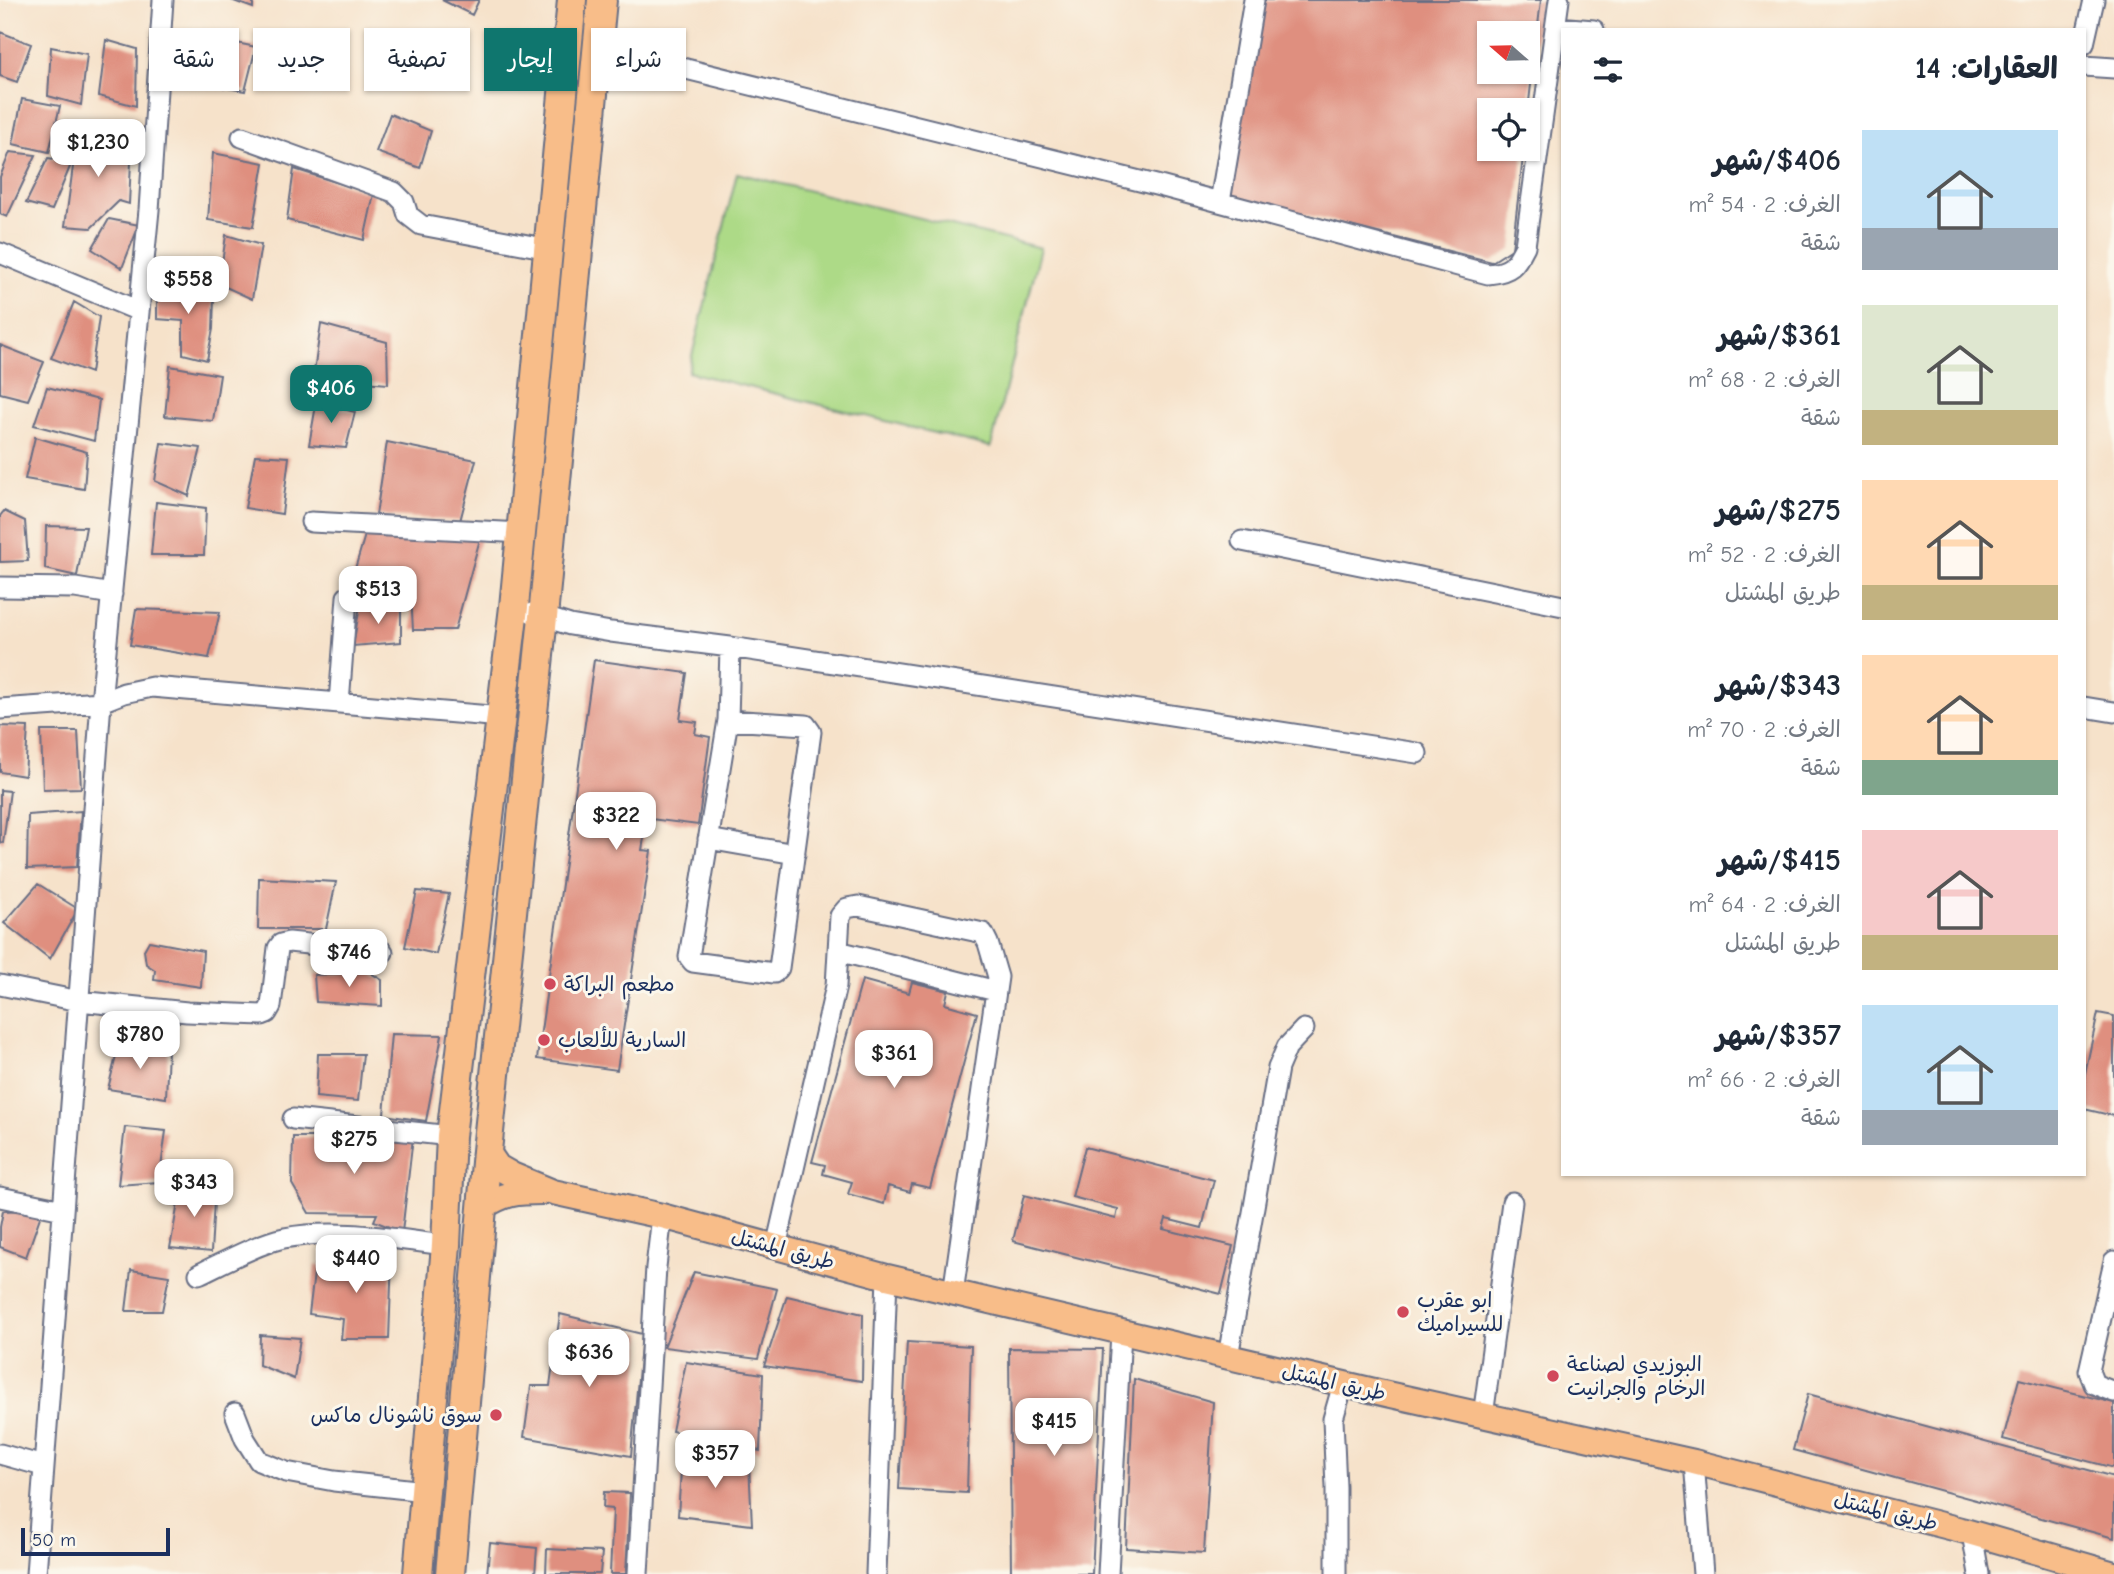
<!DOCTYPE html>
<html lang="ar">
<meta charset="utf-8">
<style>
body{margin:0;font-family:"Comic Neue","Playpen Sans Arabic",sans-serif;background:#f2f2f3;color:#1f2937;direction:rtl;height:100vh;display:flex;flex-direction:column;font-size:26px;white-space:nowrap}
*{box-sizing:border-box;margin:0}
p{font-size:23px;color:#747a83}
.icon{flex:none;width:38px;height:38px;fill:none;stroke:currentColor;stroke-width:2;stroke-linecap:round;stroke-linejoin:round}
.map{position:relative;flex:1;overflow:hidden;direction:ltr}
.details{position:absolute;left:1561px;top:28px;width:525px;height:1148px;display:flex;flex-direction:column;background:#fff;border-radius:0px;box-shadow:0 2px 5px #0004;direction:rtl}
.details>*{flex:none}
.top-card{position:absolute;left:21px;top:28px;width:665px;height:63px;direction:rtl;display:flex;gap:14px}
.needle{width:46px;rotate:290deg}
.fabs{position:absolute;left:1477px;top:21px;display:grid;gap:14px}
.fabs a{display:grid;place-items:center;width:63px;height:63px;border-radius:0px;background:#fff;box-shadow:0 2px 5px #0004;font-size:35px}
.scale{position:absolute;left:21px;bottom:18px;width:149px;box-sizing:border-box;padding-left:7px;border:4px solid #1b2f5e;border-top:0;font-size:19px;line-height:24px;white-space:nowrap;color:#1b2f5e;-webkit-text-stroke:5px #fbf7ec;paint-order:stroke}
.price{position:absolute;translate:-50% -60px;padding:0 16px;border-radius:14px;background:#fff;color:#222;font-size:23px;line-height:46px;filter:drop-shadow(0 2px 4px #0008)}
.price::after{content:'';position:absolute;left:50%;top:42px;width:21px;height:16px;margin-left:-10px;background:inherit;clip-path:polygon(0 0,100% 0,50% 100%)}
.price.selected{background:#0f766e;color:#fff}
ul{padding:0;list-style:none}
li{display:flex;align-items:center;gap:21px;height:175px;padding:0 28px}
li span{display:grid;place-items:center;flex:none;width:196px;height:140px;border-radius:0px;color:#555}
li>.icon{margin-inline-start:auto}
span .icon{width:84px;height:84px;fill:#fffc;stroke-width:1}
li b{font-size:30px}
h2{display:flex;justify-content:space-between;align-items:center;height:84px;padding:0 28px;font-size:30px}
.pill{padding:0 24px;border-radius:0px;background:#fff;box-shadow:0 2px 5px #0004;font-size:24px;line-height:63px}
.pill.selected{background:#0f766e;color:#fff}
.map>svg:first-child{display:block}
.green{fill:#adda87;stroke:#648472;stroke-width:2}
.building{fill:#df8f7f;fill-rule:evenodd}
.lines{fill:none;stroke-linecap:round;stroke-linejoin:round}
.minor-casing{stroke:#686e84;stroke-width:23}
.major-casing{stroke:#686e84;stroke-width:28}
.highway-casing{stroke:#686e84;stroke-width:32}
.minor{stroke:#fff;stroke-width:19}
.major{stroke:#f8bd89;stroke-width:24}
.highway{stroke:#f8bd89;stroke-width:28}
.poi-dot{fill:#d1495b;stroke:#fbf7ec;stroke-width:2.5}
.labels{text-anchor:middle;stroke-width:6;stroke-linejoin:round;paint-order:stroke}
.poi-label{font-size:21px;fill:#1b2f5e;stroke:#fbf7ec;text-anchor:start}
.street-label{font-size:21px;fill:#1b2f5e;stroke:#fbf7ec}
</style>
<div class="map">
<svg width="2114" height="1574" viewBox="0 0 2114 1574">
<rect width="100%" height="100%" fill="#fbf7ec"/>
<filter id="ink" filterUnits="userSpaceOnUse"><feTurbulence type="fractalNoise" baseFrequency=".0143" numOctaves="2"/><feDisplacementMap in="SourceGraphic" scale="14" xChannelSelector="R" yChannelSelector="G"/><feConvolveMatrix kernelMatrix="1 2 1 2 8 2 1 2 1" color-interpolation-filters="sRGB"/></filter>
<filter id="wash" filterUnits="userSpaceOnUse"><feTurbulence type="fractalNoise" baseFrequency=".00686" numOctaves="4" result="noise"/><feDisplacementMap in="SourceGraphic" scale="28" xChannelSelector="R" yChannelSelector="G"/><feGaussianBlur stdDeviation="1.57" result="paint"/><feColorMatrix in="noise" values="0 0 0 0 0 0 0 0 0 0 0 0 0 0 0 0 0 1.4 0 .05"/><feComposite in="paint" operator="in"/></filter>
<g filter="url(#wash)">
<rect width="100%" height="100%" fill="#f6e2ca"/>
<path class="green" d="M737,173L1041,248L991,447L688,372Z"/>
<g id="blocks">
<path class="building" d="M231,0H253V8Z
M442,0H479L472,15Z
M1259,0H1541L1528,110H1489V149H1524L1512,249L1492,262L1225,194ZM1489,33H1528V72H1489Z
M0,32L31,44L17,82L0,76Z
M106,40L137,49L136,106L99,96Z
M222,40L256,47L245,91L216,86Z
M51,47L87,54L81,105L48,96Z
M22,99L60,106L49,152L13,144Z
M390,114L431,131L420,168L376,152Z
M114,136L132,140L129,204L119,201L91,228L65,226L77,137Z
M10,152L36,155L7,217L0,214V177Z
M213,153L264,163L253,227L208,220Z
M48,158L72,162L52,210L26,203Z
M294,169L374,194L364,240L287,220Z
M109,219L139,225L122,268L92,249Z
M226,235L261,245L252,299L219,284Z
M157,280L214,297L213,329L207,360L183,354V321L157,319Z
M74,302L99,317L91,373L51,358Z
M321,324L387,342L388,384L313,378Z
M0,345L44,362L28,400L0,393Z
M170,366L220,375L213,421L165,416Z
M47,387L99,400L94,441L34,425Z
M318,394L332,397L330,406L355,412L346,448L309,445Z
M35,437L87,452L84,489L25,479Z
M387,442L476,460L460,521L376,515Z
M161,443L201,448L189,496L155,481Z
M255,455L289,457L282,514L245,508Z
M156,502L206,508L204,555H151Z
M4,511L25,521L28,561L0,562V516Z
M46,526L86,527L77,576L45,569Z
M367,528L480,539L455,630H413L411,593L352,579Z
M360,606L401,609V642L353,646Z
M136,609L220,612L209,658L130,645Z
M594,660L687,673L680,720L697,722L695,734L710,737L698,825L651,819L645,832L642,850L651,851L617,1070L537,1059Z
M0,726L28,727L25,776L0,772Z
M41,731H78L81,788L43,789Z
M0,790L10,791L3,843L0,842Z
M81,811L77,867L27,869L28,815Z
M259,878L336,882L326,929H258Z
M38,884L78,909L50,959L4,923Z
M417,891L449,894L436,954L405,947Z
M149,941L203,951L201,987L154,980L155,970L146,964L144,950Z
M369,972L382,980V1006L316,1002L314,975Z
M862,980L909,993L912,982L948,991L945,1004L977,1013L930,1188L912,1184L910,1192L888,1186L884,1204L848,1194L852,1182L823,1174L825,1165L812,1162Z
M2098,1013L2114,1016V1116L2084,1109V1078Z
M391,1034L442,1035L426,1121L384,1115Z
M119,1044L168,1049L166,1098L108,1089Z
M318,1054H363L358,1101L316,1097Z
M125,1127L166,1131L159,1182L118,1185Z
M293,1137H413L402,1232L374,1221L377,1214L309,1213L292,1184Z
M1085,1147L1214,1180L1202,1228L1166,1219L1163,1229L1233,1246L1221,1294L1013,1241L1024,1195L1116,1219L1118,1209L1072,1197Z
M215,1185L211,1252L170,1248L181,1186Z
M31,1210L40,1217L26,1257L0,1247V1227L3,1211Z
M359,1244L392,1257L389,1339H341L343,1319L309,1314L315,1265L348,1270Z
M131,1270L169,1276L162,1311H126Z
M694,1272L777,1289L758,1359L664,1347Z
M787,1296L863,1314L862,1381L764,1366Z
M560,1314L642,1334L631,1456L524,1437L531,1386H550Z
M260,1335L300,1338L294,1379L259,1365Z
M907,1342L971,1346L967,1493L899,1489Z
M1009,1348L1103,1349L1092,1574H1011Z
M686,1362L763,1374L760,1451L672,1431Z
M1134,1379L1213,1402L1204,1553L1126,1548Z
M2019,1379L2114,1403V1468L2003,1439Z
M1808,1394L2114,1477V1538L1793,1450Z
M682,1455L749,1464L752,1525L678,1516Z
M604,1492L630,1493L626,1574H610L613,1509L603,1508Z
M490,1543L537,1548L535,1574H487Z
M547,1549L602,1552L600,1574H546Z"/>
</g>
</g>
<g filter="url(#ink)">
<use href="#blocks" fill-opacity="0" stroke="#686e84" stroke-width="2"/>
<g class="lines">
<defs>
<path id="minor" d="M1556,27L1594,30
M2084,44L2094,0
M597,47L1156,185L1488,274C1511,272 1515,266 1525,246L1559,0
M2084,66L2114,68
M242,137L394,192L404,202L408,215L421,225L549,249
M1220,202L1254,0
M0,253L139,311
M311,522L522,533
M1242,541L1563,606
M0,587L75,588L112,594
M532,613L570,625L611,632L730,647L1417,753
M339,703L347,597
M2084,707L2114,712
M0,709L101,702L124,693L152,687L502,717
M728,720L806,725L811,732L779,968L774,973L693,962L689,957L728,720L730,647
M708,839L795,854
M838,951L996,991
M0,985L79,1001L187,1012L262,1015L267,1013L271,1006L278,948L281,944L289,942L383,952
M293,1119L451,1136
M0,1197L63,1210
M776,1247L836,986L840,916L847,908L858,906L983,933L988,943L998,977L953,1293
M2114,1261L2089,1371L2094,1384L2114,1392
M199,1274C222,1263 259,1243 284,1238C337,1228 393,1239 446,1245
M1228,1357L1278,1068L1287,1047L1304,1029
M235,1413L245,1439L259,1461L286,1472L334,1481L425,1491
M1483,1416L1512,1202
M0,1454L43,1466
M1694,1462L1703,1574
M1972,1533L1979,1574
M36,1574L101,702L149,210L163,0
M638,1574L656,1267L662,1216
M876,1574L887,1277
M1108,1574L1121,1332
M1336,1574V1487L1333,1419L1343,1384"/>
<path id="major" d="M487,1151L498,1167L512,1175L553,1192L662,1216L887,1277L1387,1394L1694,1462L1965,1531L2114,1574
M483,1207C504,1193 517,1192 542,1192"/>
<path id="highway" d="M418,1574L446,1245L451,1136L514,607L572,0
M450,1574L487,1151L543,617L602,0"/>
</defs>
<use href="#minor" class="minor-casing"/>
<use href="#major" class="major-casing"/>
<use href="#highway" class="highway-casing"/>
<use href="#minor" class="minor"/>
<use href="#major" class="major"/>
<use href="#highway" class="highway"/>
</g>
</g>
<g class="poi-dot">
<circle cx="550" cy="984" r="7"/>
<circle cx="544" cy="1040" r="7"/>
<circle cx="1403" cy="1312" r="7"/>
<circle cx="1553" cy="1376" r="7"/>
<circle cx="496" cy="1415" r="7"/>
</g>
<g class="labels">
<g class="poi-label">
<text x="564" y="991">مطعم البراكة</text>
<text x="558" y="1047">السارية للألعاب</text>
<text x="1417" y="1307">ابو عقرب<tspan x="1417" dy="24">للسيراميك</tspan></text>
<text x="1567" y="1371">البوزيدي لصناعة<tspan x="1567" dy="24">الرخام والجرانيت</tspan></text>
<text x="482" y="1422" text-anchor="end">سوق ناشونال ماكس</text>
</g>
<g class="street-label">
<text transform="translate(783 1249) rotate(15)" y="7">طريق المشتل</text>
<text transform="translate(1334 1382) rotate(13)" y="7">طريق المشتل</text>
<text transform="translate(1886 1511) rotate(14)" y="7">طريق المشتل</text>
</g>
</g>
</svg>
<div class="fabs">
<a><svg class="needle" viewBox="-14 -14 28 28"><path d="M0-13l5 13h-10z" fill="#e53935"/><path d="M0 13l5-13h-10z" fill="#747a83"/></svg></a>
<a><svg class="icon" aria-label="locate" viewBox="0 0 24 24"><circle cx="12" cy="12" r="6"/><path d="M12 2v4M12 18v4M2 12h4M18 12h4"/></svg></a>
</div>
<div class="scale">50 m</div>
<b class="price" style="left:98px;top:179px">$1,230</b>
<b class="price" style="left:188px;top:316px">$558</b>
<b class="price selected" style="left:331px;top:425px">$406</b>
<b class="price" style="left:378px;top:626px">$513</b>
<b class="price" style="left:616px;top:852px">$322</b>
<b class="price" style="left:349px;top:989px">$746</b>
<b class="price" style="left:140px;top:1071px">$780</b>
<b class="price" style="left:894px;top:1090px">$361</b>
<b class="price" style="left:354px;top:1176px">$275</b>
<b class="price" style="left:194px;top:1219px">$343</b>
<b class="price" style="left:356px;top:1295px">$440</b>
<b class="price" style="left:589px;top:1389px">$636</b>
<b class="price" style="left:1054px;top:1458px">$415</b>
<b class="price" style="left:715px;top:1490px">$357</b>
<div class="top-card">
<a class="pill">شراء</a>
<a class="pill selected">إيجار</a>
<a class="pill">تصفية</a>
<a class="pill">جديد</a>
<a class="pill">شقة</a>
</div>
<section class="details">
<h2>العقارات: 14<svg class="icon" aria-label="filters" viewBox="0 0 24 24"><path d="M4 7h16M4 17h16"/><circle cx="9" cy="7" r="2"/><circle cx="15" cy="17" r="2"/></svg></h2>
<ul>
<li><span style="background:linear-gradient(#bfe0f5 70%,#9aa5b1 0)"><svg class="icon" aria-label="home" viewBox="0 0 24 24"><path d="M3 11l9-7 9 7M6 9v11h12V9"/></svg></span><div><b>$406/شهر</b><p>الغرف: 2 · 54 m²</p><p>شقة</p></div></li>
<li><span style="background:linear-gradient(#dfe7d0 75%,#c2b280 0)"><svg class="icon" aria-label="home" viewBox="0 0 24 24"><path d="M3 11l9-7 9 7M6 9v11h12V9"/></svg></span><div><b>$361/شهر</b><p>الغرف: 2 · 68 m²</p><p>شقة</p></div></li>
<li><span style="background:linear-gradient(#ffd9b3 75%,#c2b280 0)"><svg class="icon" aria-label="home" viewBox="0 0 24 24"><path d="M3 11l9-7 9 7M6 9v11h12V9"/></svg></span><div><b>$275/شهر</b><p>الغرف: 2 · 52 m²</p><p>طريق المشتل</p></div></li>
<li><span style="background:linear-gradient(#ffd9b3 75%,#7fa58c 0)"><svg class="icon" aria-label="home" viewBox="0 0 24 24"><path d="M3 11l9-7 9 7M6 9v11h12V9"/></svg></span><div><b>$343/شهر</b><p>الغرف: 2 · 70 m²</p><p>شقة</p></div></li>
<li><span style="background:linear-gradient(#f6c9c9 75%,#c2b280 0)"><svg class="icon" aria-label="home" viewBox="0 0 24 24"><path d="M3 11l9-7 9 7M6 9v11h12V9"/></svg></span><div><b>$415/شهر</b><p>الغرف: 2 · 64 m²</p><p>طريق المشتل</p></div></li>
<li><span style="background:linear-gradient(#bfe0f5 75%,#9aa5b1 0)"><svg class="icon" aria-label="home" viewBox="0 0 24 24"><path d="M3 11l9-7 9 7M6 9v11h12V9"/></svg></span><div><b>$357/شهر</b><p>الغرف: 2 · 66 m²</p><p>شقة</p></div></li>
</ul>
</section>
</div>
